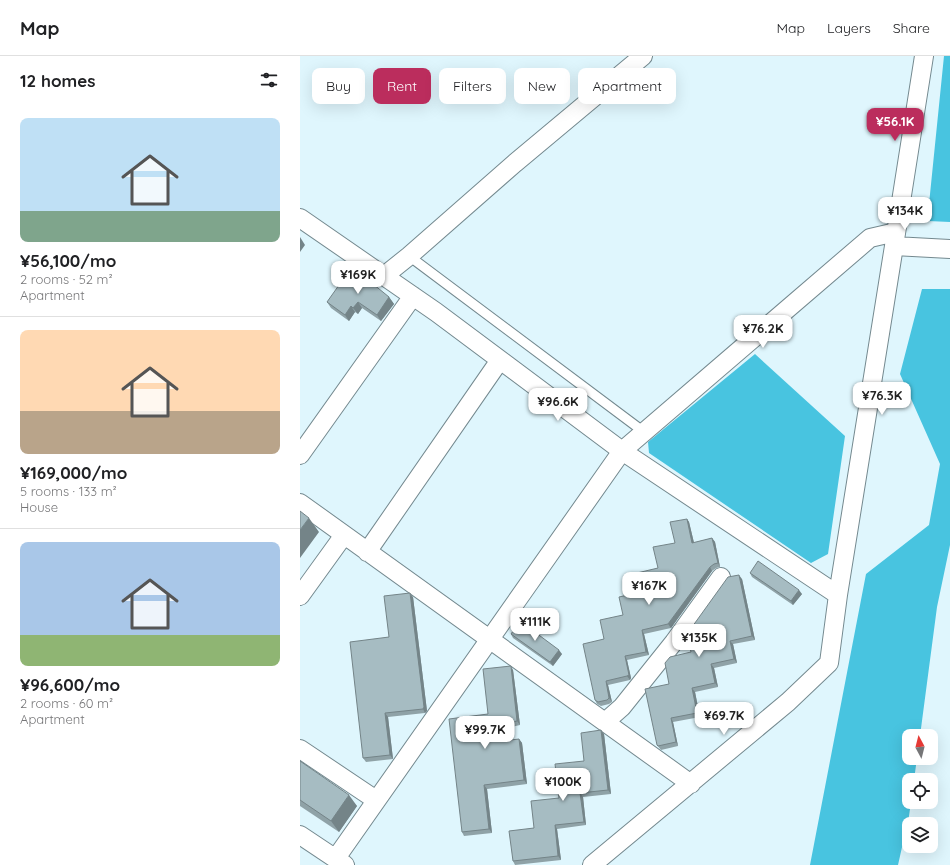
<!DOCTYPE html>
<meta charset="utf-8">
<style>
body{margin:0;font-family:Quicksand,sans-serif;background:#f2f2f2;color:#202124;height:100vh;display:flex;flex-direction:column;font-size:15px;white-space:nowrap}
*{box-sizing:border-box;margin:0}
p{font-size:13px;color:#757577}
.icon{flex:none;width:22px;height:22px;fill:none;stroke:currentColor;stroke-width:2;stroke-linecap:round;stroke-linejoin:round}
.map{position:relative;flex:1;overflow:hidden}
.side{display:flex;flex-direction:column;background:#fff;width:300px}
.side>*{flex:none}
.top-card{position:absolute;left:12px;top:12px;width:380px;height:36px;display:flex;gap:8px}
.needle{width:26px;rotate:353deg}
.buttons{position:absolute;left:602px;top:673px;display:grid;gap:8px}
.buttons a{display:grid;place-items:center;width:36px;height:36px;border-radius:8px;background:#fff;box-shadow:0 4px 16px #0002;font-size:20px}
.price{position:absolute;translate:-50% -34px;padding:0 9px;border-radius:8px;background:#fff;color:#222;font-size:13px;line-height:26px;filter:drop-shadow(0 1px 2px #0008)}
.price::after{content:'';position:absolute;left:50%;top:24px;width:12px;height:9px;margin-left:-6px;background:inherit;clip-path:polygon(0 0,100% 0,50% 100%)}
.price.current{background:#bb2d5d;color:#fff}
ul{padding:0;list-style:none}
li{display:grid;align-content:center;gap:8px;height:212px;padding:0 20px}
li+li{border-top:1px solid #e0e0e0}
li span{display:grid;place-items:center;height:124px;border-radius:8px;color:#555}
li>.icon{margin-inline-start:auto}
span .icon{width:72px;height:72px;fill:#fffc;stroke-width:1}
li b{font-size:17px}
h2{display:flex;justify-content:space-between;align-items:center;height:48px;padding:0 20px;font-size:17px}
.chip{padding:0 14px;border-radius:8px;background:#fff;box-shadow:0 4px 16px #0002;font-size:14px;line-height:36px}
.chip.current{background:#bb2d5d;color:#fff}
header{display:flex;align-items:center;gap:24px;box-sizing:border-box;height:56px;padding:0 20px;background:#fff;border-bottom:1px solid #e0e0e0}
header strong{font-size:19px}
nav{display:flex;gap:22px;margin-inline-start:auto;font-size:14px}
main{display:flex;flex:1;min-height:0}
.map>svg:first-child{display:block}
.forest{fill:#48c4e0}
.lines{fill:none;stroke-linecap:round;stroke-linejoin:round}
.service-casing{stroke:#74898f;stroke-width:11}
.minor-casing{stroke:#74898f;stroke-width:20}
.service{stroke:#fff;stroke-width:9}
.minor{stroke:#fff;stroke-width:18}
.wall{fill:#8fa2a7}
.shaded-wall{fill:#748488}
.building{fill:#a6bcc2;stroke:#748488}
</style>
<header>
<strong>Map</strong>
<nav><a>Map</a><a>Layers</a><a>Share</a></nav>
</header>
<main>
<section class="side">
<h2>12 homes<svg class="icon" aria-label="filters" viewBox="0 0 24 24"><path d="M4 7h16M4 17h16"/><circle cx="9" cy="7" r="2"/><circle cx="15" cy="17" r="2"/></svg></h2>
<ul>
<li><span style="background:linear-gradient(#bfe0f5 75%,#7fa58c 0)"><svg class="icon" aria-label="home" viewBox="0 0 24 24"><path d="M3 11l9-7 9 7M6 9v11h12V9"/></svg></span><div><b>¥56,100/mo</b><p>2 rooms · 52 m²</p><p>Apartment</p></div></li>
<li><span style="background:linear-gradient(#ffd9b3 65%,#b9a48a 0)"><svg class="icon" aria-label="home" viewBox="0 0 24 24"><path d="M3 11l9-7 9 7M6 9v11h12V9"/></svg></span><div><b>¥169,000/mo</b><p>5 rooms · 133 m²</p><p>House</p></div></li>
<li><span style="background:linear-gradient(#a9c7e8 75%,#8fb573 0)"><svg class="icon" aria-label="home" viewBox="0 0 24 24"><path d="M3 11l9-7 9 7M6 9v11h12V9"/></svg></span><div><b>¥96,600/mo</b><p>2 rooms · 60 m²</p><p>Apartment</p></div></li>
</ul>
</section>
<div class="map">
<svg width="650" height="809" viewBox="0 0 650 809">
<rect width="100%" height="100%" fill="#dff6fd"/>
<path class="forest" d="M644,0H650V166L628,165L629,148Z
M622,233H650V489L637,551L620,680H609V702H617L614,724H609V746H611L609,760L598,809H510L566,518L629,469L640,408L600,318Z
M455,298L545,380L528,498L511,507L349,397L348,386Z"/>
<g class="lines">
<defs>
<path id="service" d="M109,200L344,376"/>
<path id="minor" d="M0,162L136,256L322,395L538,539
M594,190L650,193
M84,220L109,200L215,107L343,0
M0,399L113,240
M0,447L391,728
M67,496L200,304
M0,540L44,479
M305,666L322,651L374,586L421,521
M0,693L76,744
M0,779L45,809
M36,802L322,395L570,182L596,176
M292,809L488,646L529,607L538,539L594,190L624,0"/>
</defs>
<use href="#service" class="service-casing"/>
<use href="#minor" class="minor-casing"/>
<use href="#service" class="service"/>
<use href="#minor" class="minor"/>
</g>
<path class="wall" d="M47,224L89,241L94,248L81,265L62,252L58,258L55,256L49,265L31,252L27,246Z
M387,463L389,466L394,487L412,482L415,486L420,511L416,512L412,515L371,572L344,578L349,599L327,604L331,622L330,624L308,629L312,646L309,648L301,650L297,648L295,644L304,583L341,536L358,512L375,487Z
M450,517L502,538L493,549L452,521Z
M442,523L455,584L433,588L437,607L414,612L418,631L395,636L400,661L373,666L378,690L361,694L357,689L369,628Z
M113,541L127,655L125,657L88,661L93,703L66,706L63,702L89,581Z
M211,578L262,598L253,610L213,582Z
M213,614L220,669L202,673L204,685L219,683L222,687L227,728L187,733L192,777L164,780L162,776L188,658Z
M301,674L304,678L311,738L283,741L286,769L257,773L261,804L215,809L213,805L234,772L259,742L284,705Z
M0,705L57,750L39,776L0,750Z"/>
<path class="shaded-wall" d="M0,181L5,189L0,196Z
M89,241L94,248L81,265L77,259Z
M58,246L62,252L58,258L53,252Z
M51,250L55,256L49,265L45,259Z
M9,462L19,476L0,502V474Z
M387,463L389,466L395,491L392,487Z
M412,482L415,486L420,511L418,507Z
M410,511L412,515L371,572L368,568Z
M439,519L442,523L455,584L452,580Z
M499,534L502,538L493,549L491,545Z
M110,537L113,541L127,655L125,657L123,653Z
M342,574L344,578L349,599L346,596Z
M430,585L433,588L437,607L434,603Z
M259,594L262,598L253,610L250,606Z
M325,600L327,604L331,622L330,624L327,620Z
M411,608L414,612L418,631L415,627Z
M211,610L213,614L220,669L217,665Z
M306,625L308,629L312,646L309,642Z
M392,632L395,636L400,661L397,657Z
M85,657L88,661L93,703L90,699Z
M371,662L373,666L378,690L376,686Z
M199,669L202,673L204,689L202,685Z
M301,674L304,678L311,738L308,734Z
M219,683L222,687L227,728L224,724Z
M184,729L187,733L192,777L189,773Z
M280,737L283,741L286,769L284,766Z
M49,739L57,750L39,776L31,765Z
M255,769L257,773L261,804L258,800Z"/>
<path class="building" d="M54,215L73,228L89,241L77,259L58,246L53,252L51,250L45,259L27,246L44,222L47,224Z
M0,455L9,462L0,474Z
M387,463L392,487L412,482L418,507L414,508L410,511L368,568L342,574L346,596L325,600L329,619L327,620L306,625L309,642L307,644L298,646L295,644L283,588L304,583L300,564L323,559L319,541L341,536L337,517L358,512L353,491L375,487L370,466Z
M458,505L499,534L491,545L450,517Z
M439,519L452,580L430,585L434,603L411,608L415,627L392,632L397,657L371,662L376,686L358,690L357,689L345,633L369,628L365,607L370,601L391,596L387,578L428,521Z
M110,537L124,651L123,653L85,657L90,699L63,702L50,586L89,581L84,540Z
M220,565L259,594L250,606L211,578Z
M211,610L217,665L199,669L202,685L219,683L224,724L184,729L189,773L162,776L149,663L188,658L183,613Z
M301,674L308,734L280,737L284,766L255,769L258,800L213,805L209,775L234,772L231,745L259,742L255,708L284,705L281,677Z
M0,705L49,739L31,765L0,744Z"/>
</svg>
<div class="buttons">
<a><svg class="needle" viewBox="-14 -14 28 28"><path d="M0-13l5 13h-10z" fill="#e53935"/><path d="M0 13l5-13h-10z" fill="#757577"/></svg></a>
<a><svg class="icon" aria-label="locate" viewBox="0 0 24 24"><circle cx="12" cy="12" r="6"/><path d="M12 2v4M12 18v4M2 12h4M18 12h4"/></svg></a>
<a><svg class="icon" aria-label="layers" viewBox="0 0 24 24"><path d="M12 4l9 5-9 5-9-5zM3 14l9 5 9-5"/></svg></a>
</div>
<b class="price current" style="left:595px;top:86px">¥56.1K</b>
<b class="price" style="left:605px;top:175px">¥134K</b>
<b class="price" style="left:58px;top:239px">¥169K</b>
<b class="price" style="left:463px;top:293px">¥76.2K</b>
<b class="price" style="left:582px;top:360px">¥76.3K</b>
<b class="price" style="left:258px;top:366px">¥96.6K</b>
<b class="price" style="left:349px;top:550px">¥167K</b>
<b class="price" style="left:235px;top:586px">¥111K</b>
<b class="price" style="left:399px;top:602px">¥135K</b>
<b class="price" style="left:424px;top:680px">¥69.7K</b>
<b class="price" style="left:185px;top:694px">¥99.7K</b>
<b class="price" style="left:263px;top:746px">¥100K</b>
<div class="top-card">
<a class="chip">Buy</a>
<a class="chip current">Rent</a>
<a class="chip">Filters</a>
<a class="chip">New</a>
<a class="chip">Apartment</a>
</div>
</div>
</main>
